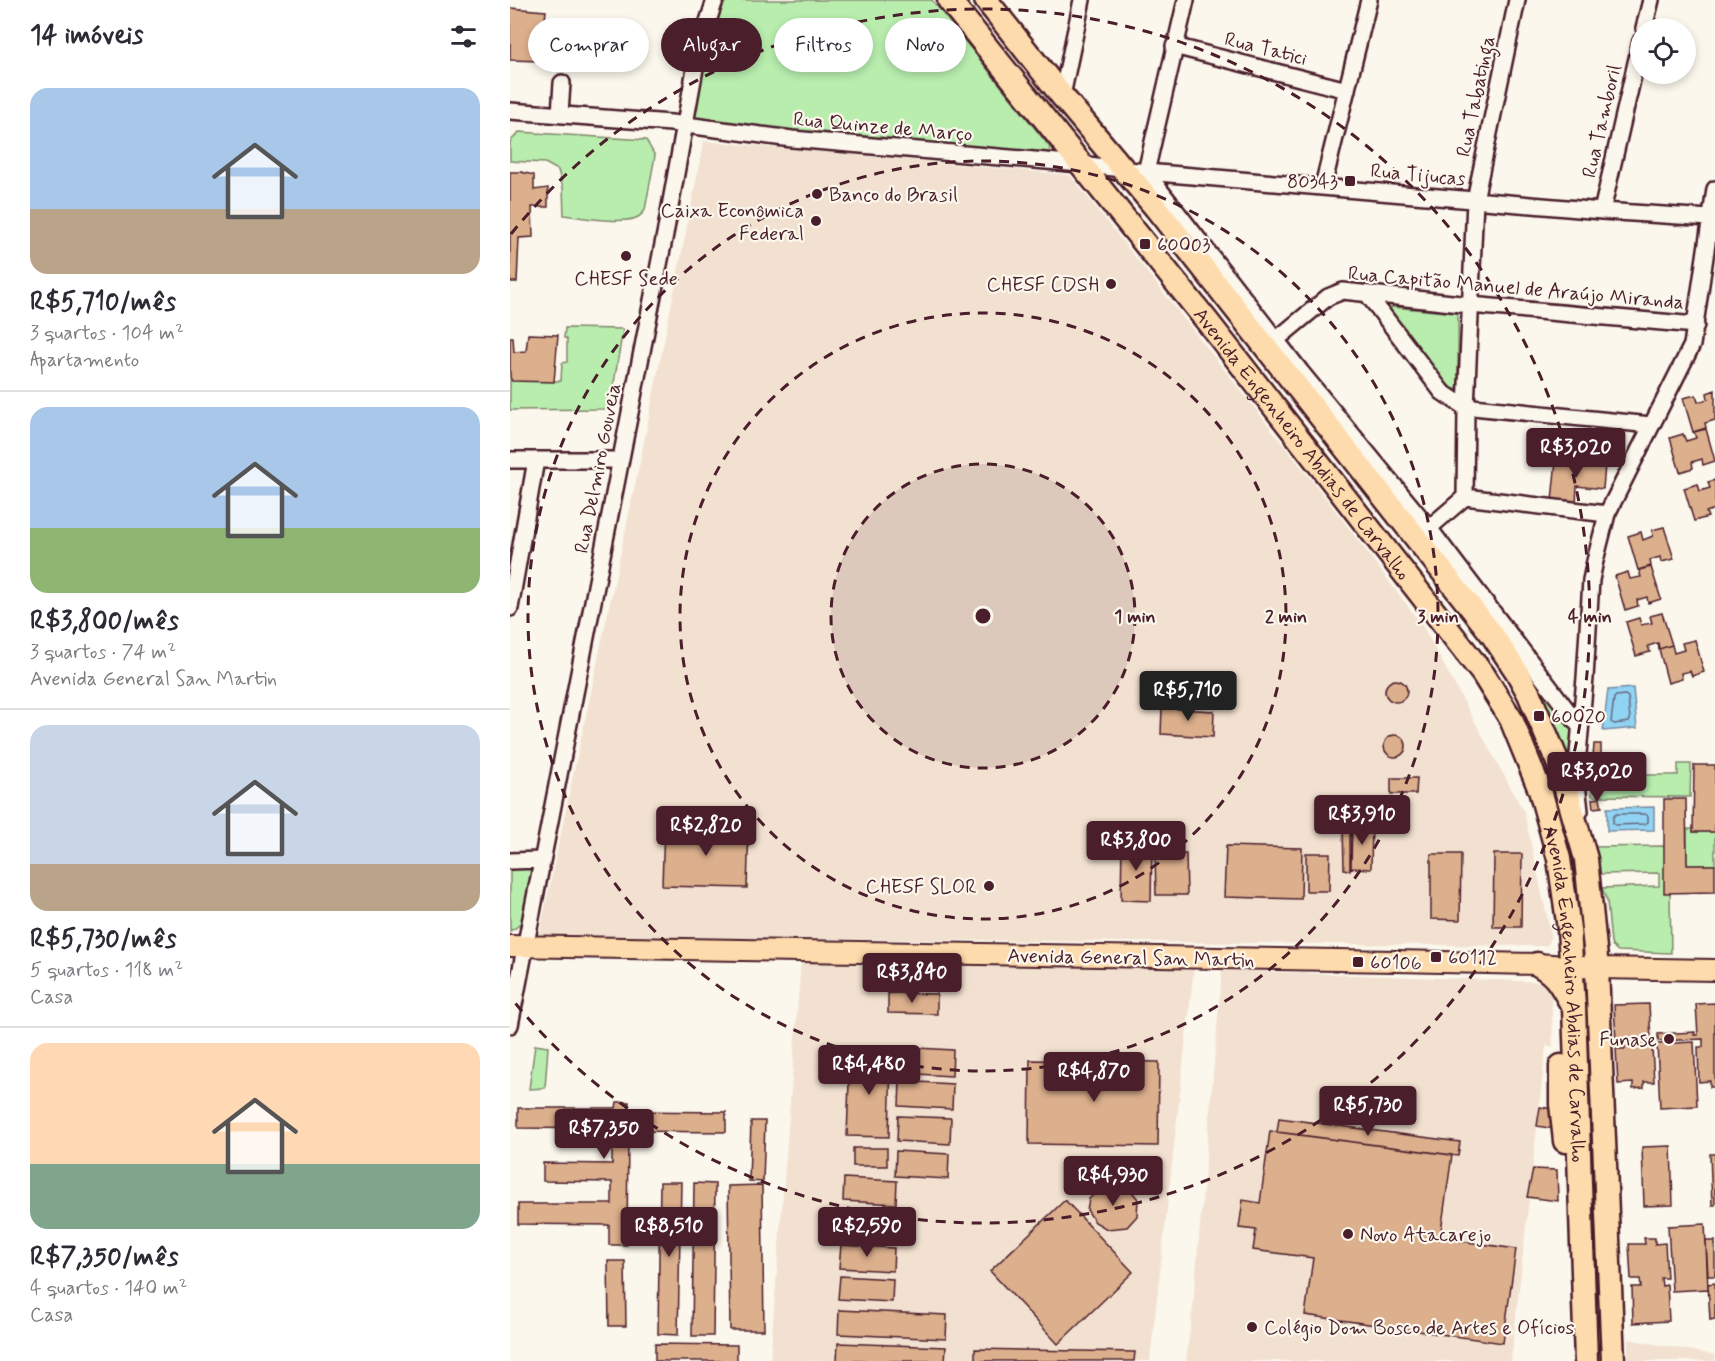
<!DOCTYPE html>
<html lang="pt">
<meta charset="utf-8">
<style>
body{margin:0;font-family:Mynerve,sans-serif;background:#f7f7f7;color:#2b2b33;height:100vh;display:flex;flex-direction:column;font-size:22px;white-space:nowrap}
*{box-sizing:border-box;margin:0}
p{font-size:20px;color:#7c7c81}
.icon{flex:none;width:33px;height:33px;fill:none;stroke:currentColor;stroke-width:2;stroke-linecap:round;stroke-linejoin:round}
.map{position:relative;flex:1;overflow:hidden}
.drawer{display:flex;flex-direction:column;background:#fff;width:510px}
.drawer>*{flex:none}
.hud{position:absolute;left:18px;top:18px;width:570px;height:54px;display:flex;gap:12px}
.buttons{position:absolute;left:1120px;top:18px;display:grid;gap:12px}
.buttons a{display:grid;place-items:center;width:66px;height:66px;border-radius:50%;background:#fff;box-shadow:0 3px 9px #0003;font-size:30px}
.price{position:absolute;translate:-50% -51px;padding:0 14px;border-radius:6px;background:#4a1f2b;color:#fff;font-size:20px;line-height:39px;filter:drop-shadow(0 2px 3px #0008)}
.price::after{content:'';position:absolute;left:50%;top:36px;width:18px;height:14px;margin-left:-9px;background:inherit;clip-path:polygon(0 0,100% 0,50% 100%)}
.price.active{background:#222;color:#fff}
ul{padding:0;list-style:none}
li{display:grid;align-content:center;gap:12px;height:318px;padding:0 30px}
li+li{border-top:2px solid #e1e1e2}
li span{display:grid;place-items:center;height:186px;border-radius:18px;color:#555}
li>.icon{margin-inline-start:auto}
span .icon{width:108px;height:108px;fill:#fffc;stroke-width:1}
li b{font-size:26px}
h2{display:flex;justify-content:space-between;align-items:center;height:72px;padding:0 30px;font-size:26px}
.tag{padding:0 21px;border-radius:27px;background:#fff;box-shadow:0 3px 9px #0003;font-size:21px;line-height:54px}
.tag.active{background:#4a1f2b;color:#fff}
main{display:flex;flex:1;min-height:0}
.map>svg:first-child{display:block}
.built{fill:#f2e1d0}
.green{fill:#b8edae;stroke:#81866c;stroke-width:1.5}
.water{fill:#91d3f3;stroke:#758ba3;stroke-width:1.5}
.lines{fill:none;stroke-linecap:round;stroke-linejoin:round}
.shore{stroke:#66677b;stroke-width:1.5}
.building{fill:#dcaf8d;stroke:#4a1f2b;stroke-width:1.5}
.minor-casing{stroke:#4a1f2b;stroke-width:20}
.major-casing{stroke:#4a1f2b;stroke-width:24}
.highway-casing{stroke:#4a1f2b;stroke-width:27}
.minor{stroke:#fbf7ec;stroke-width:15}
.major{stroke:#fedbac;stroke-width:20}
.highway{stroke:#fedbac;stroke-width:22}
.ring{fill:none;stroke:#4a1f2b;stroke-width:3;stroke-dasharray:10 8}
.poi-dot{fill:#4a1f2b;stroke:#fbf7ec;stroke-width:2}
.labels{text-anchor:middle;stroke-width:4.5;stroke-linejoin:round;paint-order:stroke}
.street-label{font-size:20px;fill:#4a1f2b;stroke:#fbf7ec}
.poi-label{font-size:20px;fill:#4a1f2b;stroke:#fbf7ec;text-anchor:start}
.centre{fill:#4a1f2b;stroke:#fbf7ec;stroke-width:3}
.ring-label{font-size:18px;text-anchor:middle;font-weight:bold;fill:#4a1f2b;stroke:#fbf7ec;stroke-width:4.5;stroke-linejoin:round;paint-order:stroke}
</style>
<main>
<section class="drawer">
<h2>14 imóveis<svg class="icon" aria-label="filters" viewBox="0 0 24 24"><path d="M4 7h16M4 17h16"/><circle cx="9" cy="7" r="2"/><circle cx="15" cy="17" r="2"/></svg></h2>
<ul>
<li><span style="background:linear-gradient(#a9c7e8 65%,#b9a48a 0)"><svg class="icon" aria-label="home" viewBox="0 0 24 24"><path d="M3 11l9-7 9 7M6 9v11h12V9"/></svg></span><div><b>R$5,710/mês</b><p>3 quartos · 104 m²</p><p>Apartamento</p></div></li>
<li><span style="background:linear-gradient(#a9c7e8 65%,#8fb573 0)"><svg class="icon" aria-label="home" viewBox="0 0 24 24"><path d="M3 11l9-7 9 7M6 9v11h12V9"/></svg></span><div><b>R$3,800/mês</b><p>3 quartos · 74 m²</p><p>Avenida General San Martin</p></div></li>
<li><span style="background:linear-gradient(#c9d6e8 75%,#b9a48a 0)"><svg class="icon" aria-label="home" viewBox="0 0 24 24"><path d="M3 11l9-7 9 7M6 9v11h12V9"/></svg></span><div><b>R$5,730/mês</b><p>5 quartos · 118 m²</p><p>Casa</p></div></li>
<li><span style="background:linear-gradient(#ffd9b3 65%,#7fa58c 0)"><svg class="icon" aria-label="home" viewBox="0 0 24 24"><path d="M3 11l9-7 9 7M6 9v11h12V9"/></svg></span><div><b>R$7,350/mês</b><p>4 quartos · 140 m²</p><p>Casa</p></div></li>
</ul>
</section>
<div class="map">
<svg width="1205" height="1361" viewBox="0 0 1205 1361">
<rect width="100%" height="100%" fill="#fbf7ec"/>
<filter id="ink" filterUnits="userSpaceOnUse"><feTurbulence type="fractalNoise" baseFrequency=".0167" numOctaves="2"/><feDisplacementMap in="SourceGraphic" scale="12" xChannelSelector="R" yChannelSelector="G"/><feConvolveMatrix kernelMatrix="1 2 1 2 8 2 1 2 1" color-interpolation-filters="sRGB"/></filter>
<g filter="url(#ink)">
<path class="built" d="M194,141L560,175L819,502L912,625L1014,812L1041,935L1039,944L1033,946L29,936L131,457Z
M291,961L684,967L640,1361H260Z
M712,970L1035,982L1041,989L1043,1046H1036L1001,1361H676L683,1307Z
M1118,1339L1205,1355V1361H1118Z"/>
<path class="green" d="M216,0H422L539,146L540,151L536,155L189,127L184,121C191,77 197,42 216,0Z
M9,132L136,140L145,156L135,210C134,212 130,216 128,217C115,225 70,217 54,215L53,188L48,170L35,163L0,161V142Z
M882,307L946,313L948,314V386L946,389L941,391L878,311Z
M55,328L113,329L100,407L94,409L0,410V380L51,381L52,363L57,362V339L54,338Z
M995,647L1066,726L1062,773Z
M1168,764H1181L1180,797L1082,796V775H1168Z
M1177,829H1183V832H1205V865H1177Z
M1154,846L1160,893L1161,953L1108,951L1102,946L1101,942L1097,901L1092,888L1149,886V873L1088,874L1083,847Z
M0,863L22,865V868L13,921L7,927L0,931Z
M25,1045L38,1047L35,1088L19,1089Z"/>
<path class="water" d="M1123,688L1127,728L1093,731L1098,690Z
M1144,807V830L1097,831V808Z"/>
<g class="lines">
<path class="shore" d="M1106,696L1115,695L1118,697L1120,720L1119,722L1104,724L1101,722L1104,698Z
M1106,814H1135L1138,816V822L1135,824L1105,825L1103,823V817Z"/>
</g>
<path class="building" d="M0,8L36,11L30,61L0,60Z
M0,172H11L24,175V190L38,188V207H22L23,237L9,238L7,282H0Z
M18,334L48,335L44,382L2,381L0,377V337H3L4,352L16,351Z
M1205,390V421V420L1195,423L1196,428L1183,432L1173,398L1186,395L1188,402L1198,399L1197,393Z
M1196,429L1205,461L1193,465L1192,459L1182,462L1183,468L1170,472L1160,438L1173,434L1176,441L1186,438L1184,432Z
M1046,460L1095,465L1093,489L1067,486L1066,504L1042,501Z
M1205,480V509L1196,512L1198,517L1184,521L1174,488L1188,484L1190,491L1200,488L1198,482Z
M1154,527L1164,559L1151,562L1150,557L1140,560L1141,566L1128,570L1118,536L1131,532L1133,540L1143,536L1142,530Z
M1141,567L1151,599L1138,603L1137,597L1127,600L1128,606L1115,610L1105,576L1118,572L1120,579L1131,577L1129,570Z
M1152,613L1162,645L1149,649L1148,643L1138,646L1140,652L1126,656L1116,622L1129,618L1131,625L1142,623L1140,616Z
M1185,640L1194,672L1182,676L1180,671L1171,673L1172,679L1158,683L1149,649L1162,645L1164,653L1174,650L1172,643Z
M875 691a11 11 0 1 1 22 0a11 11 0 1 1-22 0Z
M652,708L704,711L703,737L651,734Z
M874 746a11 11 0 1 1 22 0a11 11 0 1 1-22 0Z
M1084,744H1091V758H1083Z
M1184,765H1205V832H1183Z
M881,778H907L906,794H881Z
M1090,798L1092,807L1083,808L1082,799Z
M1154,799H1176L1177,865H1205V892L1154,893Z
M842,824H862L861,869L841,868Z
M154,825L239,827L237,888L152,886Z
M833,825L840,826V871L834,869Z
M612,843L642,844L641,901L611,900Z
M716,846L792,848L791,899L714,897Z
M796,853H820L819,891H796Z
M645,854H676L677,895H646Z
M921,854H951L950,920L921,919Z
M984,854H1012L1011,927H983Z
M378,993L427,994V1014L378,1013Z
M1205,1003V1087H1200V1081L1189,1082L1188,1047H1193V1039L1148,1041V1034L1185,1032L1184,1035H1188L1186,1004Z
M1139,1004L1141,1040H1136V1047H1142L1144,1082H1134V1088L1123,1089V1083L1108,1084L1106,1049H1115V1041H1106L1104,1005Z
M1184,1042L1187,1106L1150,1108L1147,1044Z
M390,1047L443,1050L442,1076L389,1073Z
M340,1055L381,1057L379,1137L337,1136Z
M520,1060L649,1062L648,1146L519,1144Z
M390,1081L443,1084L442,1109L389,1106Z
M107,1102H119V1111L216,1112V1132L118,1131L117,1245H99V1225L8,1224V1204H102V1182L33,1181V1163L102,1164V1129L8,1128V1108H106Z
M1030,1107L1049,1110L1050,1130L1027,1126Z
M388,1116L441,1118L440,1144L387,1141Z
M769,1118L950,1142L948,1156L767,1132Z
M241,1121H255L253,1182L239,1181Z
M760,1131L942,1155L930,1238L1006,1249L993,1343L795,1315L803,1258L743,1250L746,1230L729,1228L733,1200L750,1203Z
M1161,1146L1163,1205L1134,1206L1132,1147Z
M343,1148H377V1166H343Z
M386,1151L439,1154L438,1179L385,1176Z
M1200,1154H1205V1205H1202Z
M1023,1169L1047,1170L1048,1201L1017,1197Z
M334,1178L387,1181L386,1204L333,1201Z
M150,1182H171L168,1335L148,1334Z
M184,1183L205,1184L203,1336H182Z
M599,1184H611L619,1188L628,1199L627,1216L617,1227L597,1229L585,1222L577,1210L579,1199L588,1190Z
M252,1185L254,1330H220L218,1186Z
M555,1200L623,1272L548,1344L480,1271Z
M332,1211L386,1215L384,1238L331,1234Z
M1195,1224L1198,1289L1162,1291L1158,1226Z
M1134,1238H1145V1244L1155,1243L1157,1278H1151L1152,1286L1157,1285L1159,1321L1123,1323L1122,1287H1131L1130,1279H1121L1119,1244H1135Z
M1196,1241H1205V1276H1198Z
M331,1245L384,1248L383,1271L329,1268Z
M98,1261H115L116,1326H99Z
M330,1276L383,1279L382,1302L328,1299Z
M1205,1283V1319L1200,1320L1198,1284Z
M329,1310L437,1315L436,1339L328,1334Z
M328,1343L436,1347L435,1361H327Z
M145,1344L227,1345V1361H145Z
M465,1349L625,1352L624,1361H465Z"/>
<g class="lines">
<defs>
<path id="minor" d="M676,0L636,172L791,372L919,528L1070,727
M1134,28L1141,0
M664,46L837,90
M552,96L572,0
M0,111L161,123L282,139L570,164L636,172L1092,211L1200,218
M50,114L52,83
M813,186L859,0
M1092,211L1131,41
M858,295L932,392L953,406L1141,425
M766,340L818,297L833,291L960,305L1186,325
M0,460H110
M955,497L956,408L965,200L1007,0
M919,528L955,497L1097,514
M0,608L26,460
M1070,811L1066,775L1067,765L1075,678L1081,580L1085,561L1097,514L1182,345L1205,189
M0,861L31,860
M0,1025L156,229L188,52L205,0"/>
<path id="major" d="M0,946L886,961L1027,964L1087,968L1205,970"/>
<g id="highway">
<path id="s1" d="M439,0L697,321L973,674L1001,719L1030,790L1049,859L1059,929L1064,1007L1076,1361"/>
<path d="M476,0L552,96L646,208L981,633L1007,672L1019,694L1049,765L1076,859L1087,968L1103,1361"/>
<path d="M1027,964C1047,975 1050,984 1061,1003"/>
<path d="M1051,1066V1104L1055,1141"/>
</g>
</defs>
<use href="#minor" class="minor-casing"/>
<use href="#major" class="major-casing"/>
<use href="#highway" class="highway-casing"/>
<use href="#minor" class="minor"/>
<use href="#major" class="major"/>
<use href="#highway" class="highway"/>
</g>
</g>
<circle cx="473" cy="616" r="152" fill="#4a1f2b" fill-opacity=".12"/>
<g class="ring">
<circle cx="473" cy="616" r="152"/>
<circle cx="473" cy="616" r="303"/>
<circle cx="473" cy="616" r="455"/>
<path d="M1 234A607 607 0 1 1 1 998"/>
</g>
<g class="poi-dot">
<rect x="834" y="175" width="12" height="12" rx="3"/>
<circle cx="307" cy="194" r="6"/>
<circle cx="306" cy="221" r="6"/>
<rect x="629" y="238" width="12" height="12" rx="3"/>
<circle cx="116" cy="256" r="6"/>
<circle cx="601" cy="284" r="6"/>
<rect x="1023" y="710" width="12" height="12" rx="3"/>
<circle cx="479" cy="886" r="6"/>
<rect x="920" y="951" width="12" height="12" rx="3"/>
<rect x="842" y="956" width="12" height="12" rx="3"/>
<circle cx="1159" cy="1039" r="6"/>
<circle cx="838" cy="1234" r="6"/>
<circle cx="742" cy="1327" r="6"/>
</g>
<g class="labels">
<g class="street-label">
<text transform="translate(756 48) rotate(14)" y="7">Rua Tatici</text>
<text transform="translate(965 96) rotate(-78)" y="7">Rua Tabatinga</text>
<text transform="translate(1091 121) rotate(-77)" y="7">Rua Tamboril</text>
<text transform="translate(373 126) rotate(5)" y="7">Rua Quinze de Março</text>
<text transform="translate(908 174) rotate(5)" y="7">Rua Tijucas</text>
<text transform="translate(1006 287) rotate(5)" y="7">Rua Capitão Manuel de Araújo Miranda</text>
<text dy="7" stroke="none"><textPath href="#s1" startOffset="567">Avenida Engenheiro Abdias de Carvalho</textPath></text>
<text transform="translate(87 468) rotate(-79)" y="7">Rua Delmiro Gouveia</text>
<text transform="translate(621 957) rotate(1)" y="7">Avenida General San Martin</text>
<text dy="7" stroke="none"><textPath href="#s1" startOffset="1196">Avenida Engenheiro Abdias de Carvalho</textPath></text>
</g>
<g class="poi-label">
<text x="828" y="188" text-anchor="end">80343</text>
<text x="319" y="201">Banco do Brasil</text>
<text x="294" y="217" text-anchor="end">Caixa Econômica<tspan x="294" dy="23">Federal</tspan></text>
<text x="647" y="251">60003</text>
<text x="116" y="285" text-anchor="middle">CHESF Sede</text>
<text x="589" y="291" text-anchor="end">CHESF CDSH</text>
<text x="1041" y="723">60020</text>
<text x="467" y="893" text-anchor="end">CHESF SLOR</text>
<text x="938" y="964">60112</text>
<text x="860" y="969">60106</text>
<text x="1147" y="1046" text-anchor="end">Funase</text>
<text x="850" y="1241">Novo Atacarejo</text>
<text x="754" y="1334">Colégio Dom Bosco de Artes e Ofícios</text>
</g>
</g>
<circle cx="473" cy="616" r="9" class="centre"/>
<g class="ring-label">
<text x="625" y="622">1 min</text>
<text x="776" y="622">2 min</text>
<text x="928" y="622">3 min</text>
<text x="1080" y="622">4 min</text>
</g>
</svg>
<div class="buttons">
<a><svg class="icon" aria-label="locate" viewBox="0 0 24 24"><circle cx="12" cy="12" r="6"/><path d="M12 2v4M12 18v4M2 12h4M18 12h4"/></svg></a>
</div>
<b class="price" style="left:1066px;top:479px">R$3,020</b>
<b class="price active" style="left:678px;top:722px">R$5,710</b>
<b class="price" style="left:1087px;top:803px">R$3,020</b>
<b class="price" style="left:852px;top:846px">R$3,910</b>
<b class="price" style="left:196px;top:857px">R$2,820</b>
<b class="price" style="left:626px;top:872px">R$3,800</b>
<b class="price" style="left:402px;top:1004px">R$3,840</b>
<b class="price" style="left:359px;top:1096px">R$4,480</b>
<b class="price" style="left:584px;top:1103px">R$4,870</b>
<b class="price" style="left:858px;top:1137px">R$5,730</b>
<b class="price" style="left:94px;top:1160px">R$7,350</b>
<b class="price" style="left:603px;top:1207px">R$4,930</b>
<b class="price" style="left:159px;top:1258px">R$8,510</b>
<b class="price" style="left:357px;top:1258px">R$2,590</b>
<div class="hud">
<a class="tag">Comprar</a>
<a class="tag active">Alugar</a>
<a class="tag">Filtros</a>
<a class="tag">Novo</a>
</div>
</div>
</main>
